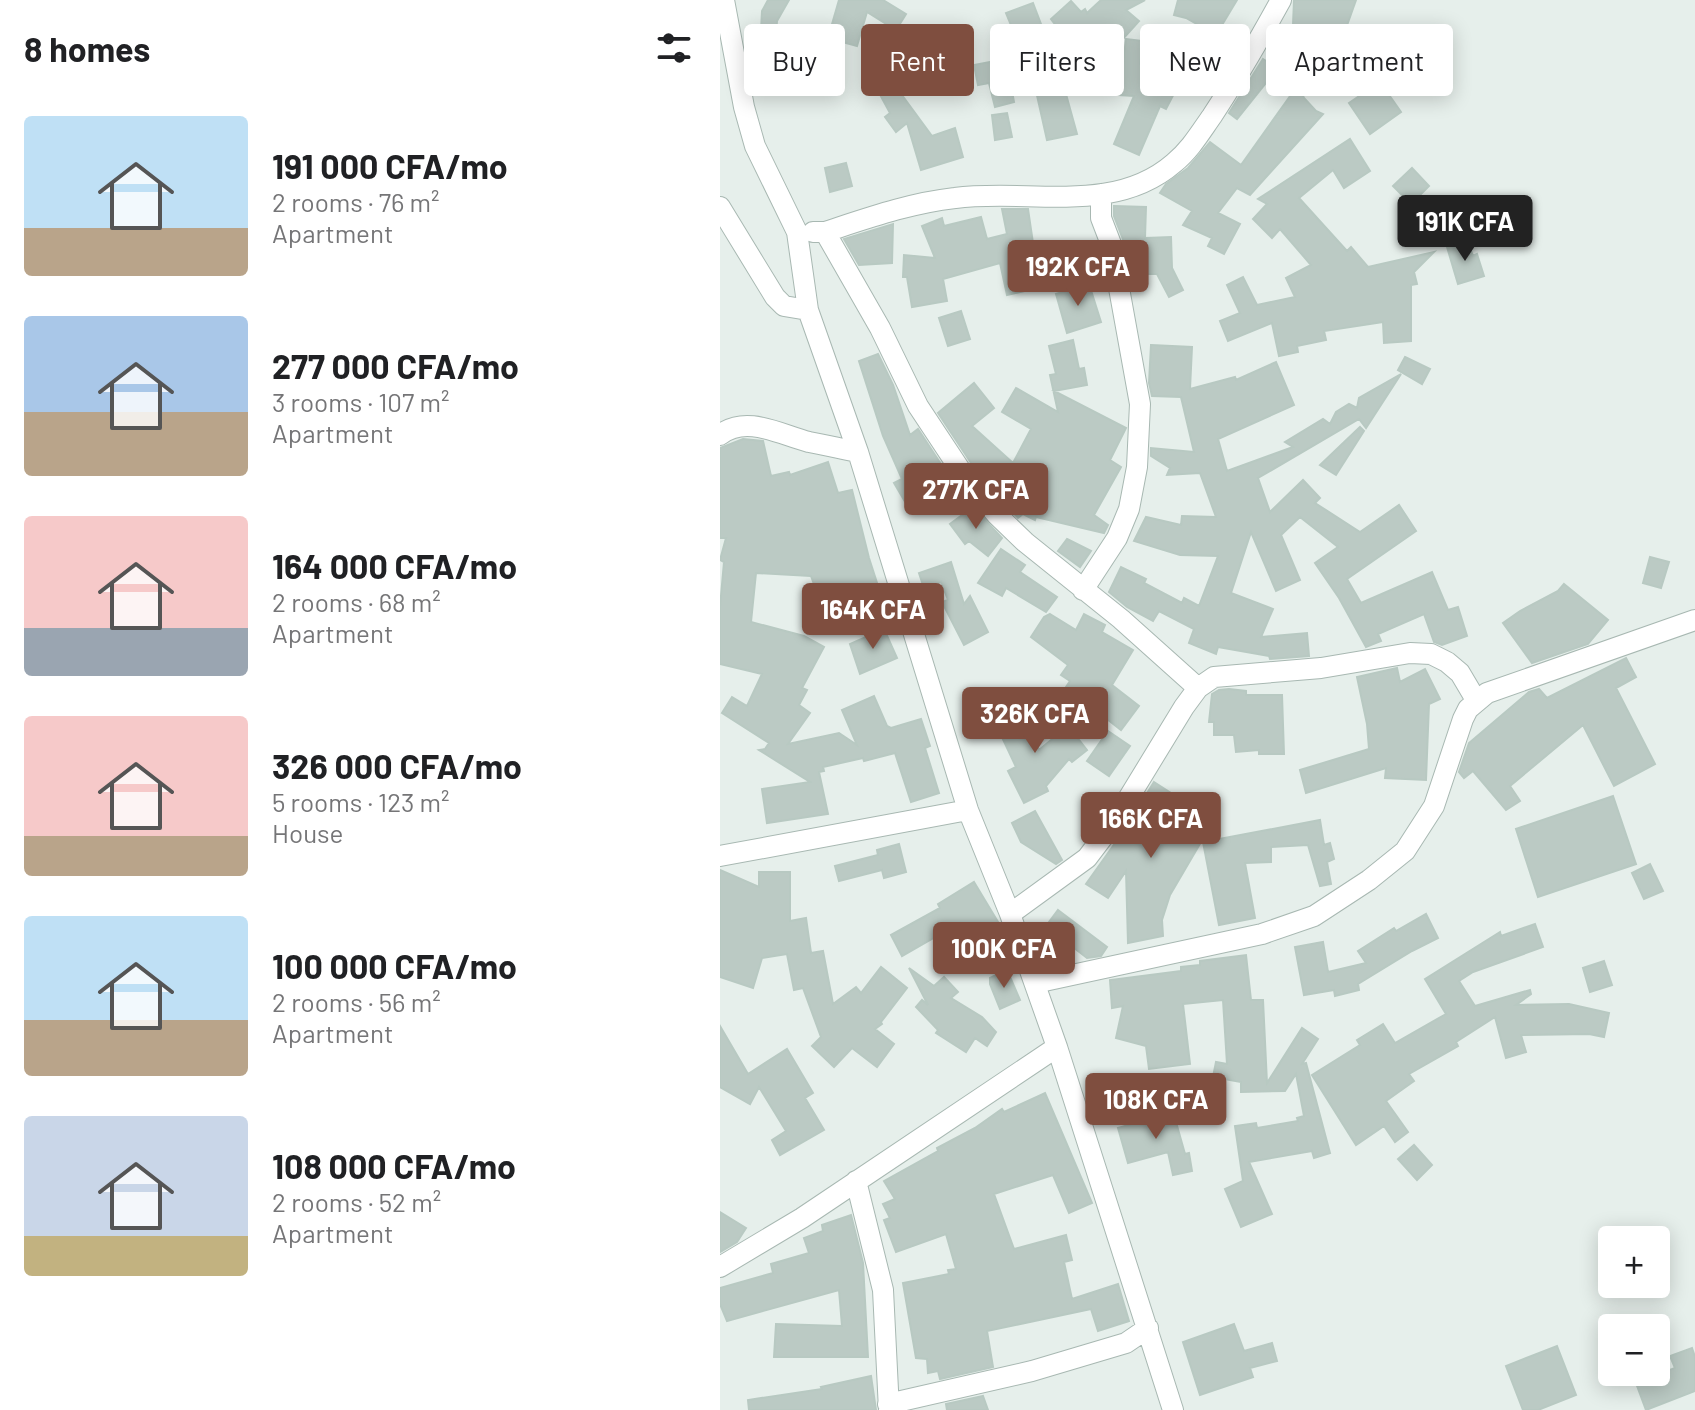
<!DOCTYPE html>
<meta charset="utf-8">
<style>
body{margin:0;font-family:Barlow,sans-serif;background:#f6f6f6;color:#202124;height:100vh;display:flex;flex-direction:column;font-size:30px;white-space:nowrap}
*{box-sizing:border-box;margin:0}
p{font-size:26px;color:#757577}
.icon{flex:none;width:44px;height:44px;fill:none;stroke:currentColor;stroke-width:2;stroke-linecap:round;stroke-linejoin:round}
.map{position:relative;flex:1;overflow:hidden}
.panel{display:flex;flex-direction:column;background:#fff;width:720px}
.panel>*{flex:none}
.top-card{position:absolute;left:24px;top:24px;width:760px;height:72px;display:flex;gap:16px}
.controls{position:absolute;left:878px;top:1226px;display:grid;gap:16px}
.controls a{display:grid;place-items:center;width:72px;height:72px;border-radius:8px;background:#fff;box-shadow:0 4px 20px #0003;font-size:40px}
.price{position:absolute;translate:-50% -68px;padding:0 18px;border-radius:8px;background:#7f4e3f;color:#fff;font-size:26px;line-height:52px;filter:drop-shadow(0 2px 4px #0008)}
.price::after{content:'';position:absolute;left:50%;top:48px;width:24px;height:18px;margin-left:-12px;background:inherit;clip-path:polygon(0 0,100% 0,50% 100%)}
.price.active{background:#222;color:#fff}
ul{padding:0;list-style:none}
li{display:flex;align-items:center;gap:24px;height:200px;padding:0 24px}
li span{display:grid;place-items:center;flex:none;width:224px;height:160px;border-radius:8px;color:#555}
li>.icon{margin-inline-start:auto}
span .icon{width:96px;height:96px;fill:#fffc;stroke-width:1}
li b{font-size:34px}
h2{display:flex;justify-content:space-between;align-items:center;height:96px;padding:0 24px;font-size:34px}
.tag{padding:0 28px;border-radius:8px;background:#fff;box-shadow:0 4px 20px #0003;font-size:28px;line-height:72px}
.tag.active{background:#7f4e3f;color:#fff}
main{display:flex;flex:1;min-height:0}
.map>svg:first-child{display:block}
.building{fill:#bbcac4;stroke:#b8c9c2;stroke-width:2}
.lines{fill:none;stroke-linecap:round;stroke-linejoin:round}
.minor-casing{stroke:#a8b8b2;stroke-width:22}
.minor{stroke:#fff;stroke-width:20}
</style>
<main>
<section class="panel">
<h2>8 homes<svg class="icon" aria-label="filters" viewBox="0 0 24 24"><path d="M4 7h16M4 17h16"/><circle cx="9" cy="7" r="2"/><circle cx="15" cy="17" r="2"/></svg></h2>
<ul>
<li><span style="background:linear-gradient(#bfe0f5 70%,#b9a48a 0)"><svg class="icon" aria-label="home" viewBox="0 0 24 24"><path d="M3 11l9-7 9 7M6 9v11h12V9"/></svg></span><div><b>191 000 CFA/mo</b><p>2 rooms · 76 m²</p><p>Apartment</p></div></li>
<li><span style="background:linear-gradient(#a9c7e8 60%,#b9a48a 0)"><svg class="icon" aria-label="home" viewBox="0 0 24 24"><path d="M3 11l9-7 9 7M6 9v11h12V9"/></svg></span><div><b>277 000 CFA/mo</b><p>3 rooms · 107 m²</p><p>Apartment</p></div></li>
<li><span style="background:linear-gradient(#f6c9c9 70%,#9aa5b1 0)"><svg class="icon" aria-label="home" viewBox="0 0 24 24"><path d="M3 11l9-7 9 7M6 9v11h12V9"/></svg></span><div><b>164 000 CFA/mo</b><p>2 rooms · 68 m²</p><p>Apartment</p></div></li>
<li><span style="background:linear-gradient(#f6c9c9 75%,#b9a48a 0)"><svg class="icon" aria-label="home" viewBox="0 0 24 24"><path d="M3 11l9-7 9 7M6 9v11h12V9"/></svg></span><div><b>326 000 CFA/mo</b><p>5 rooms · 123 m²</p><p>House</p></div></li>
<li><span style="background:linear-gradient(#bfe0f5 65%,#b9a48a 0)"><svg class="icon" aria-label="home" viewBox="0 0 24 24"><path d="M3 11l9-7 9 7M6 9v11h12V9"/></svg></span><div><b>100 000 CFA/mo</b><p>2 rooms · 56 m²</p><p>Apartment</p></div></li>
<li><span style="background:linear-gradient(#c9d6e8 75%,#c2b280 0)"><svg class="icon" aria-label="home" viewBox="0 0 24 24"><path d="M3 11l9-7 9 7M6 9v11h12V9"/></svg></span><div><b>108 000 CFA/mo</b><p>2 rooms · 52 m²</p><p>Apartment</p></div></li>
</ul>
</section>
<div class="map">
<svg width="975" height="1410" viewBox="0 0 975 1410">
<rect width="100%" height="100%" fill="#e6efeb"/>
<path class="building" d="M48,0H69L57,21L55,50L40,49L42,11Z
M119,0H163L186,14L176,30L147,12L137,46L108,38Z
M381,0H425L406,10L419,21L401,41L389,29L358,54L331,19L351,1L361,12L365,9L367,13Z
M458,0H517L496,35L466,18L454,15Z
M574,0H636L615,59L584,35L572,50Z
M313,3L324,32L298,42L286,13Z
M483,36L499,44L486,68L470,60Z
M406,39L423,41L420,64L459,84L446,109L440,106L419,155L394,144L414,96L399,95Z
M215,46L226,67L179,91L212,136L235,128L243,157L201,170L187,123L176,132L165,117L170,113L151,78Z
M286,59L294,102L275,107L269,83L258,85L254,65Z
M543,59L554,66V73L517,119L509,113Z
M341,76L357,134L327,140L314,82Z
M660,82L681,112L650,134L629,103Z
M578,85L584,98L596,111L603,114L530,195L517,188L498,213L520,224L504,254L488,246L492,238L463,225L472,211L440,193L446,184L468,168L490,142L521,165Z
M287,113L292,137L275,140L272,115Z
M630,139L650,171L624,188L613,170L579,198L627,251L631,247L648,267L714,252L694,272L697,284L691,285V341L664,343L663,322L604,331L606,340L577,346L578,352L559,356L552,323L508,341L500,321L520,313L507,285L523,277L537,305L575,297L566,278L591,265L560,229L552,238L533,219L547,204L538,199Z
M126,163L132,186L110,192L105,168Z
M692,168L709,186L691,204L673,186Z
M394,206L426,207L425,238L451,237L452,268L463,290L449,297L437,274H410L404,242L394,216Z
M282,209H308L313,243H308L318,288L287,295L280,263L223,279L227,301L192,307L187,277H183L184,255L215,258L202,226L222,218L224,226L261,217L267,239L287,234Z
M173,224L172,263L139,265L124,239Z
M747,240L753,256L757,254L764,276L738,284L727,247Z
M369,284L381,322L347,333L336,294Z
M241,311L250,339L228,346L219,318Z
M353,340L359,369L364,368L367,385L334,391L406,428L390,460L401,467L374,515L388,525L384,533L316,517L315,520L303,514L298,518L259,475L218,413L254,383L274,408L252,426L293,463L311,429L282,412L296,388L338,412L330,375L336,374L329,346Z
M431,345L472,347L470,389L515,377L516,380L556,362L574,405L498,439L507,471L573,447L565,442L603,419L610,424L616,412L629,404L637,408L639,398L681,374L646,428L639,419L538,478L550,512L583,480L600,498L595,503L640,532L679,505L696,531L627,579L641,603L712,572L728,610L738,607L747,636L722,645L714,642L704,614L658,634L661,641L646,647L619,598L595,563L618,547L580,517L561,535L580,580L556,591L531,532L511,593L553,609L541,637L587,633L589,656L550,659L549,656L498,647L496,654L469,643L474,629L439,611L433,621L407,607L389,592L401,567L426,579L424,583L462,603L464,598L479,606L498,556L460,555L414,541L426,517L461,525L462,516L496,517L480,473L447,475L450,468L431,456V448L474,452L461,397L432,396L429,383Z
M158,354L173,385L190,435L198,429L230,478L187,505L174,483L182,479L163,436L139,361Z
M685,357L710,369L702,384L678,370Z
M640,427L644,431L616,475L600,465Z
M23,439L43,441L51,476L69,472L70,475L108,462L118,493L132,490L149,558L160,592L145,597L148,607L121,616L118,607L104,612L91,576L36,573L31,622L84,636L104,647L82,688L87,690L79,705L90,713L68,744L119,733L137,745L122,710L154,696L167,726L171,728L201,719L210,746L205,748L219,793L191,802L175,753L144,761L143,758L103,767L104,771L99,772L108,814L47,823L42,789L90,782L39,750L45,749L49,743L2,713L12,697L27,706L42,674L0,664V607L4,562L0,560L6,538H0V448Z
M253,507L282,538L268,556L249,541L245,544L230,524Z
M347,539L371,551L360,567L338,551Z
M281,549L305,565L300,572L337,597L326,612L286,588L282,596L258,583Z
M930,557L949,562L941,588L923,583Z
M231,562L244,604L250,596L268,632L244,645L222,602L228,600L221,582L204,588L199,573Z
M844,584L888,620L868,644L812,663L783,623L800,611L838,591Z
M330,614L356,630L364,614L385,625L382,632L413,650L392,685L419,706L401,730L363,700L348,723L330,711L350,681L341,675L348,665L311,637L324,617Z
M164,629L177,658L140,674L130,644Z
M906,658L916,677L896,688L935,764L894,786L863,725L790,786L800,801L786,810L753,771L744,778L739,772L749,743L809,692L819,689L827,698Z
M677,668L680,682L705,669L720,699L709,704L706,780L665,778L666,768L586,793L580,770L649,749L647,724L637,677Z
M509,689L526,691V695H562L564,754H539V750L516,752L514,735H494V722H489L492,694L499,690Z
M292,710L301,732L308,728L319,750L348,726L367,750L352,762L349,759L326,786L328,791L304,803L288,771L296,767L281,735L276,737L269,719Z
M388,731L410,746L389,776L367,761Z
M434,782L465,802L458,813L484,814L488,830L450,895L442,920L443,936L408,943L406,871L388,898L366,884L403,832Z
M893,796L916,864L818,897L796,829Z
M315,811L342,860L336,864L301,842L292,823Z
M600,820L604,845L610,843L614,859L607,862L611,884L600,886L588,845L551,847V862L525,863L535,918L499,925L483,842Z
M179,844L186,872L164,878L162,870L119,881L115,866L158,855L157,850Z
M930,864L943,891L924,899L912,873Z
M0,870L39,887V872H70V921L86,918L91,953L103,951L113,1004L136,987L141,993L161,967L187,988L161,1022L162,1024L155,1029L174,1044L157,1067L132,1048L114,1067L92,1046L101,1037L83,988L74,990L67,954L42,958L33,988L0,977Z
M254,882L281,927L245,949L234,931L238,924L182,956L171,935L220,908L218,904Z
M338,910L387,947L381,956L367,958L326,926Z
M706,914L718,938L692,951L638,984L639,990L615,996L614,990L584,995L575,947L603,942L608,972L646,963L638,951L674,928L676,931Z
M815,924L823,947L753,972L739,981L755,1006L810,990L811,994L796,1005L849,1004L889,1013L884,1037L869,1034L801,1035L806,1052L786,1058L775,1017L736,1042L738,1046L689,1074L694,1081L666,1101L688,1132L675,1142L664,1126L636,1145L592,1075L640,1045L637,1040L663,1024L675,1043L726,1014L705,979L780,932L781,936Z
M526,955L531,1000H543L547,1083L582,1028L598,1039L582,1064L586,1063L610,1153L594,1158L592,1151L529,1162L552,1214L521,1227L505,1189L523,1181L515,1126L536,1123L537,1128L578,1121L577,1118L584,1116L576,1074L565,1091L521,1092V1082L493,1077L496,1062L507,1064L503,1000L463,1004L470,1064L429,1069L426,1046L396,1038L403,1006L392,1008L390,980L461,971V967L480,965V961Z
M884,961L892,985L870,992L863,968Z
M189,968L214,986L224,977L238,992L231,998L262,1017L276,1032L267,1046L255,1038L246,1052L216,1033L218,1030L196,1007L202,1000L208,1005Z
M287,970L300,1000L280,1009L270,984V978Z
M0,1026L28,1074L67,1049L93,1093L85,1098L104,1130L60,1155L52,1140L66,1131L39,1087L30,1104L0,1087Z
M325,1093L372,1203L349,1213L333,1175L274,1194L294,1249L346,1235L352,1260L344,1262L352,1299L398,1284L409,1321L378,1331L371,1309L267,1331L273,1367L220,1379L218,1371L208,1373L207,1359L196,1358L183,1283L229,1274L228,1270L236,1269L226,1234L176,1252L164,1220L170,1218L163,1204L175,1199L164,1181L218,1151L217,1148L255,1128L282,1109L284,1112Z
M452,1108L465,1154L469,1153L472,1171L453,1175L448,1152L408,1163L398,1128L441,1116L440,1111Z
M694,1145L712,1165L697,1180L678,1159Z
M0,1212L26,1228L17,1242L0,1252Z
M131,1215L143,1263L148,1357H54L56,1324L122,1326L119,1290L7,1321L0,1304V1288L53,1273L51,1264L89,1253L84,1238L103,1231L102,1225Z
M514,1324L524,1351L552,1343L557,1361L530,1368L533,1377L480,1395L463,1342Z
M837,1346L856,1395L818,1410H803L786,1366Z
M972,1348L975,1357V1391L926,1410L916,1383L955,1368L950,1356Z
M151,1376L156,1410H29L28,1400L102,1389L101,1387Z
M263,1396L268,1410H227L226,1404Z"/>
<g class="lines">
<defs>
<path id="minor" d="M4,0L24,107L35,146L77,232L88,310L138,452L248,810L290,914L337,1047L453,1410
M0,207L55,297L64,306L88,310
M93,232H105C148,218 190,203 235,198C307,188 393,216 454,163C470,150 480,133 492,116C517,78 539,40 561,0
M105,232L160,328L198,406L249,483L276,514L305,542L401,619L478,688
M0,435C26,414 61,435 89,442C106,445 122,449 138,452
M363,590L397,538L409,509L417,467L420,404L391,244L381,218V194
M0,856L248,810
M290,914L367,858L392,825L464,707L478,688L494,677L601,668L690,653L711,654L727,662L740,673L756,700
M315,983L542,934L594,916L649,880L685,851L714,806L743,719L748,709L767,693L975,620
M136,1181L163,1290L169,1410
M0,1267L82,1218L337,1047
M168,1404L312,1371L406,1343L428,1328"/>
</defs>
<use href="#minor" class="minor-casing"/>
<use href="#minor" class="minor"/>
</g>
</svg>
<div class="controls">
<a>+</a>
<a>−</a>
</div>
<b class="price active" style="left:745px;top:263px">191K CFA</b>
<b class="price" style="left:358px;top:308px">192K CFA</b>
<b class="price" style="left:256px;top:531px">277K CFA</b>
<b class="price" style="left:153px;top:651px">164K CFA</b>
<b class="price" style="left:315px;top:755px">326K CFA</b>
<b class="price" style="left:431px;top:860px">166K CFA</b>
<b class="price" style="left:284px;top:990px">100K CFA</b>
<b class="price" style="left:436px;top:1141px">108K CFA</b>
<div class="top-card">
<a class="tag">Buy</a>
<a class="tag active">Rent</a>
<a class="tag">Filters</a>
<a class="tag">New</a>
<a class="tag">Apartment</a>
</div>
</div>
</main>
